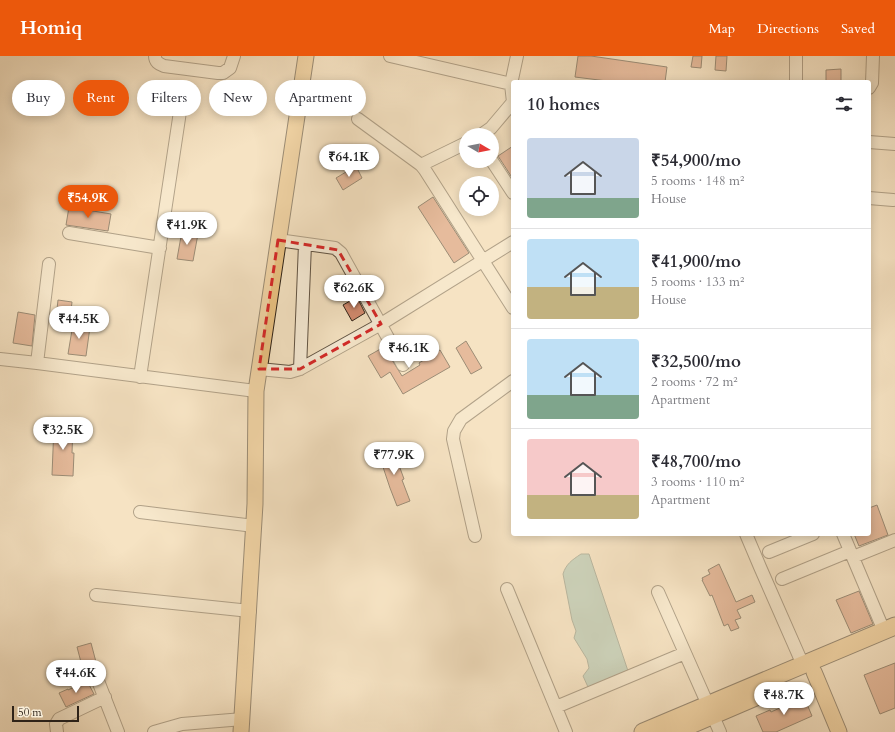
<!DOCTYPE html>
<meta charset="utf-8">
<style>
body{margin:0;font-family:Cardo,serif;background:#f2f2f3;color:#2b2b33;height:100vh;display:flex;flex-direction:column;font-size:15px;white-space:nowrap}
*{box-sizing:border-box;margin:0}
p{font-size:13px;color:#7c7c81}
.icon{flex:none;width:22px;height:22px;fill:none;stroke:currentColor;stroke-width:2;stroke-linecap:round;stroke-linejoin:round}
.map{position:relative;flex:1;overflow:hidden}
.sheet{position:absolute;left:511px;top:24px;width:360px;height:456px;display:flex;flex-direction:column;background:#fff;border-radius:4px;box-shadow:0 2px 10px #0003}
.sheet>*{flex:none}
.hud{position:absolute;left:12px;top:24px;width:380px;height:36px;display:flex;gap:8px}
.needle{width:26px;rotate:100deg}
.tools{position:absolute;left:459px;top:72px;display:grid;gap:8px}
.tools a{display:grid;place-items:center;width:40px;height:40px;border-radius:50%;background:#fff;box-shadow:0 2px 10px #0003;font-size:20px}
.scale{position:absolute;left:12px;bottom:10px;width:67px;box-sizing:border-box;padding-left:4px;border:2px solid #2f2318;border-top:0;font-size:11px;line-height:14px;white-space:nowrap;color:#2f2318;-webkit-text-stroke:3px #f8edd8;paint-order:stroke}
.price{position:absolute;translate:-50% -34px;padding:0 9px;border-radius:14px;background:#fff;color:#222;font-size:13px;line-height:26px;filter:drop-shadow(0 1px 2px #0008)}
.price::after{content:'';position:absolute;left:50%;top:24px;width:12px;height:9px;margin-left:-6px;background:inherit;clip-path:polygon(0 0,100% 0,50% 100%)}
.price.current{background:#ea580c;color:#fff}
ul{padding:0;list-style:none}
li{display:flex;align-items:center;gap:12px;height:100px;padding:0 16px}
li+li{border-top:1px solid #e1e1e2}
li span{display:grid;place-items:center;flex:none;width:112px;height:80px;border-radius:4px;color:#555}
li>.icon{margin-inline-start:auto}
span .icon{width:48px;height:48px;fill:#fffc;stroke-width:1}
li b{font-size:17px}
h2{display:flex;justify-content:space-between;align-items:center;height:48px;padding:0 16px;font-size:17px}
.tag{padding:0 14px;border-radius:18px;background:#fff;box-shadow:0 2px 10px #0003;font-size:14px;line-height:36px}
.tag.current{background:#ea580c;color:#fff}
header{display:flex;align-items:center;gap:24px;box-sizing:border-box;height:56px;padding:0 20px;background:#ea580c;color:#fff}
header strong{font-size:19px}
nav{display:flex;gap:22px;margin-inline-start:auto;font-size:14px}
.map>svg:first-child{display:block}
.water{fill:#9cbeb2;stroke:#708074}
.building{fill:#d28a6e;stroke:#2f2318}
.lines{fill:none;stroke-linecap:round;stroke-linejoin:round}
.minor-casing{stroke:#605343;stroke-width:14}
.major-casing{stroke:#2f2318;stroke-width:17}
.highway-casing{stroke:#2f2318;stroke-width:19}
.minor{stroke:#f8edd8;stroke-width:12}
.major{stroke:#eac282;stroke-width:15}
.highway{stroke:#eac282;stroke-width:17}
.marked{fill:none;stroke:#d62828;stroke-width:3;stroke-dasharray:8 5;stroke-linejoin:round}
</style>
<header>
<strong>Homiq</strong>
<nav><a>Map</a><a>Directions</a><a>Saved</a></nav>
</header>
<div class="map">
<svg width="895" height="676" viewBox="0 0 895 676">
<rect width="100%" height="100%" fill="#f5e3c3"/>
<filter id="stains"><feTurbulence type="fractalNoise" baseFrequency=".005" numOctaves="4"/><feColorMatrix values="0 0 0 0 .2 0 0 0 0 .09 0 0 0 0 .02 0 0 0 .5 -.17"/></filter>
<radialGradient id="worn" r=".72"><stop offset=".6" stop-color="#630" stop-opacity="0"/><stop offset="1" stop-color="#630" stop-opacity=".3"/></radialGradient>
<path class="water" d="M581,498H589L628,615L588,631L583,620L589,612L587,603L574,582L576,575L572,564L563,518C566,508 572,504 581,498Z"/>
<path class="building" d="M578,0H591L667,11L665,26H615L575,21Z
M693,0H702L701,12L691,11Z
M716,0H727L726,15L715,14Z
M841,13V26H826V14Z
M513,90V123L498,100Z
M356,110L362,122L343,134L336,122Z
M433,141L469,197L454,207L418,151Z
M69,151L111,158L108,175L66,169Z
M182,175L198,178L193,205L177,203Z
M357,241L365,257L352,265L343,249Z
M58,244L72,246L70,264L56,262Z
M18,256L35,259L32,290L13,287Z
M73,268L90,271L86,300L68,298Z
M466,285L482,312L471,318L456,292Z
M384,291L402,320L420,309L419,307L440,294L450,311L403,338L390,316L381,322L368,300Z
M54,369L73,370L72,397H74L73,420L52,419Z
M392,390L404,423L402,424L410,445L397,450L390,432L378,396Z
M877,449L888,479L859,490L854,478H869V452Z
M719,508L736,546L752,539L755,546L737,554L741,562L735,564L739,572L731,575L728,568L724,570L712,539L710,540L702,524H703L702,522L710,518L708,514Z
M859,535L873,568L851,577L836,544Z
M91,587L96,606L91,605L87,608L82,610L77,591Z
M895,607V652L880,658L864,619Z
M87,625L94,638L66,651L59,637L68,633V634Z
M804,641L812,660L776,676H763L756,660L770,654L771,656Z"/>
<g class="lines">
<defs>
<path id="minor" d="M155,0C155,6 159,8 164,10L218,17H223L230,12L234,0
M390,0L511,28
M796,26V0
M869,32L872,27L873,0
M513,46L511,28L517,0
M358,63L421,109L425,114L513,252
M481,79L491,72L513,46
M869,86L895,88
M492,105L513,137
M421,109L466,87
M869,142L893,144
M69,177L160,192
M278,184L335,192L341,197L403,309
M0,303L37,307L256,335
M37,307L49,208
M259,313L290,316L300,313L381,268L513,186
M300,313L305,188
M140,321L181,49
M140,456L254,470
M746,478L760,511L803,609
M843,478L884,575
M475,480L453,383L454,375L461,363L513,325
M769,496L813,478
M853,501L895,484
M782,523L850,495
M507,533L566,676
M658,536L720,676
M96,539L250,555
M93,612L118,676
M556,651L685,597
M57,676L56,668L59,663L105,641
M154,676L182,668L243,663"/>
<path id="major" d="M814,616L839,676
M241,676L255,448L256,335L306,0"/>
<path id="highway" d="M643,676L895,570
M674,676L758,640"/>
</defs>
<use href="#minor" class="minor-casing"/>
<use href="#major" class="major-casing"/>
<use href="#highway" class="highway-casing"/>
<use href="#minor" class="minor"/>
<use href="#major" class="major"/>
<use href="#highway" class="highway"/>
</g>
<path d="M0 0H895V676H0ZM278,184L338,194L381,268L300,313H259Z" fill="#f5e3c3" fill-opacity=".55" fill-rule="evenodd"/>
<path class="marked" d="M278,184L338,194L381,268L300,313H259Z"/>
<rect width="100%" height="100%" filter="url(#stains)"/>
<rect width="100%" height="100%" fill="url(#worn)"/>
</svg>
<div class="tools">
<a><svg class="needle" viewBox="-14 -14 28 28"><path d="M0-13l5 13h-10z" fill="#e53935"/><path d="M0 13l5-13h-10z" fill="#7c7c81"/></svg></a>
<a><svg class="icon" aria-label="locate" viewBox="0 0 24 24"><circle cx="12" cy="12" r="6"/><path d="M12 2v4M12 18v4M2 12h4M18 12h4"/></svg></a>
</div>
<div class="scale">50 m</div>
<b class="price" style="left:349px;top:122px">₹64.1K</b>
<b class="price current" style="left:88px;top:163px">₹54.9K</b>
<b class="price" style="left:187px;top:190px">₹41.9K</b>
<b class="price" style="left:354px;top:253px">₹62.6K</b>
<b class="price" style="left:79px;top:284px">₹44.5K</b>
<b class="price" style="left:409px;top:313px">₹46.1K</b>
<b class="price" style="left:63px;top:395px">₹32.5K</b>
<b class="price" style="left:394px;top:420px">₹77.9K</b>
<b class="price" style="left:76px;top:638px">₹44.6K</b>
<b class="price" style="left:784px;top:660px">₹48.7K</b>
<div class="hud">
<a class="tag">Buy</a>
<a class="tag current">Rent</a>
<a class="tag">Filters</a>
<a class="tag">New</a>
<a class="tag">Apartment</a>
</div>
<section class="sheet">
<h2>10 homes<svg class="icon" aria-label="filters" viewBox="0 0 24 24"><path d="M4 7h16M4 17h16"/><circle cx="9" cy="7" r="2"/><circle cx="15" cy="17" r="2"/></svg></h2>
<ul>
<li><span style="background:linear-gradient(#c9d6e8 75%,#7fa58c 0)"><svg class="icon" aria-label="home" viewBox="0 0 24 24"><path d="M3 11l9-7 9 7M6 9v11h12V9"/></svg></span><div><b>₹54,900/mo</b><p>5 rooms · 148 m²</p><p>House</p></div></li>
<li><span style="background:linear-gradient(#bfe0f5 60%,#c2b280 0)"><svg class="icon" aria-label="home" viewBox="0 0 24 24"><path d="M3 11l9-7 9 7M6 9v11h12V9"/></svg></span><div><b>₹41,900/mo</b><p>5 rooms · 133 m²</p><p>House</p></div></li>
<li><span style="background:linear-gradient(#bfe0f5 70%,#7fa58c 0)"><svg class="icon" aria-label="home" viewBox="0 0 24 24"><path d="M3 11l9-7 9 7M6 9v11h12V9"/></svg></span><div><b>₹32,500/mo</b><p>2 rooms · 72 m²</p><p>Apartment</p></div></li>
<li><span style="background:linear-gradient(#f6c9c9 70%,#c2b280 0)"><svg class="icon" aria-label="home" viewBox="0 0 24 24"><path d="M3 11l9-7 9 7M6 9v11h12V9"/></svg></span><div><b>₹48,700/mo</b><p>3 rooms · 110 m²</p><p>Apartment</p></div></li>
</ul>
</section>
</div>
